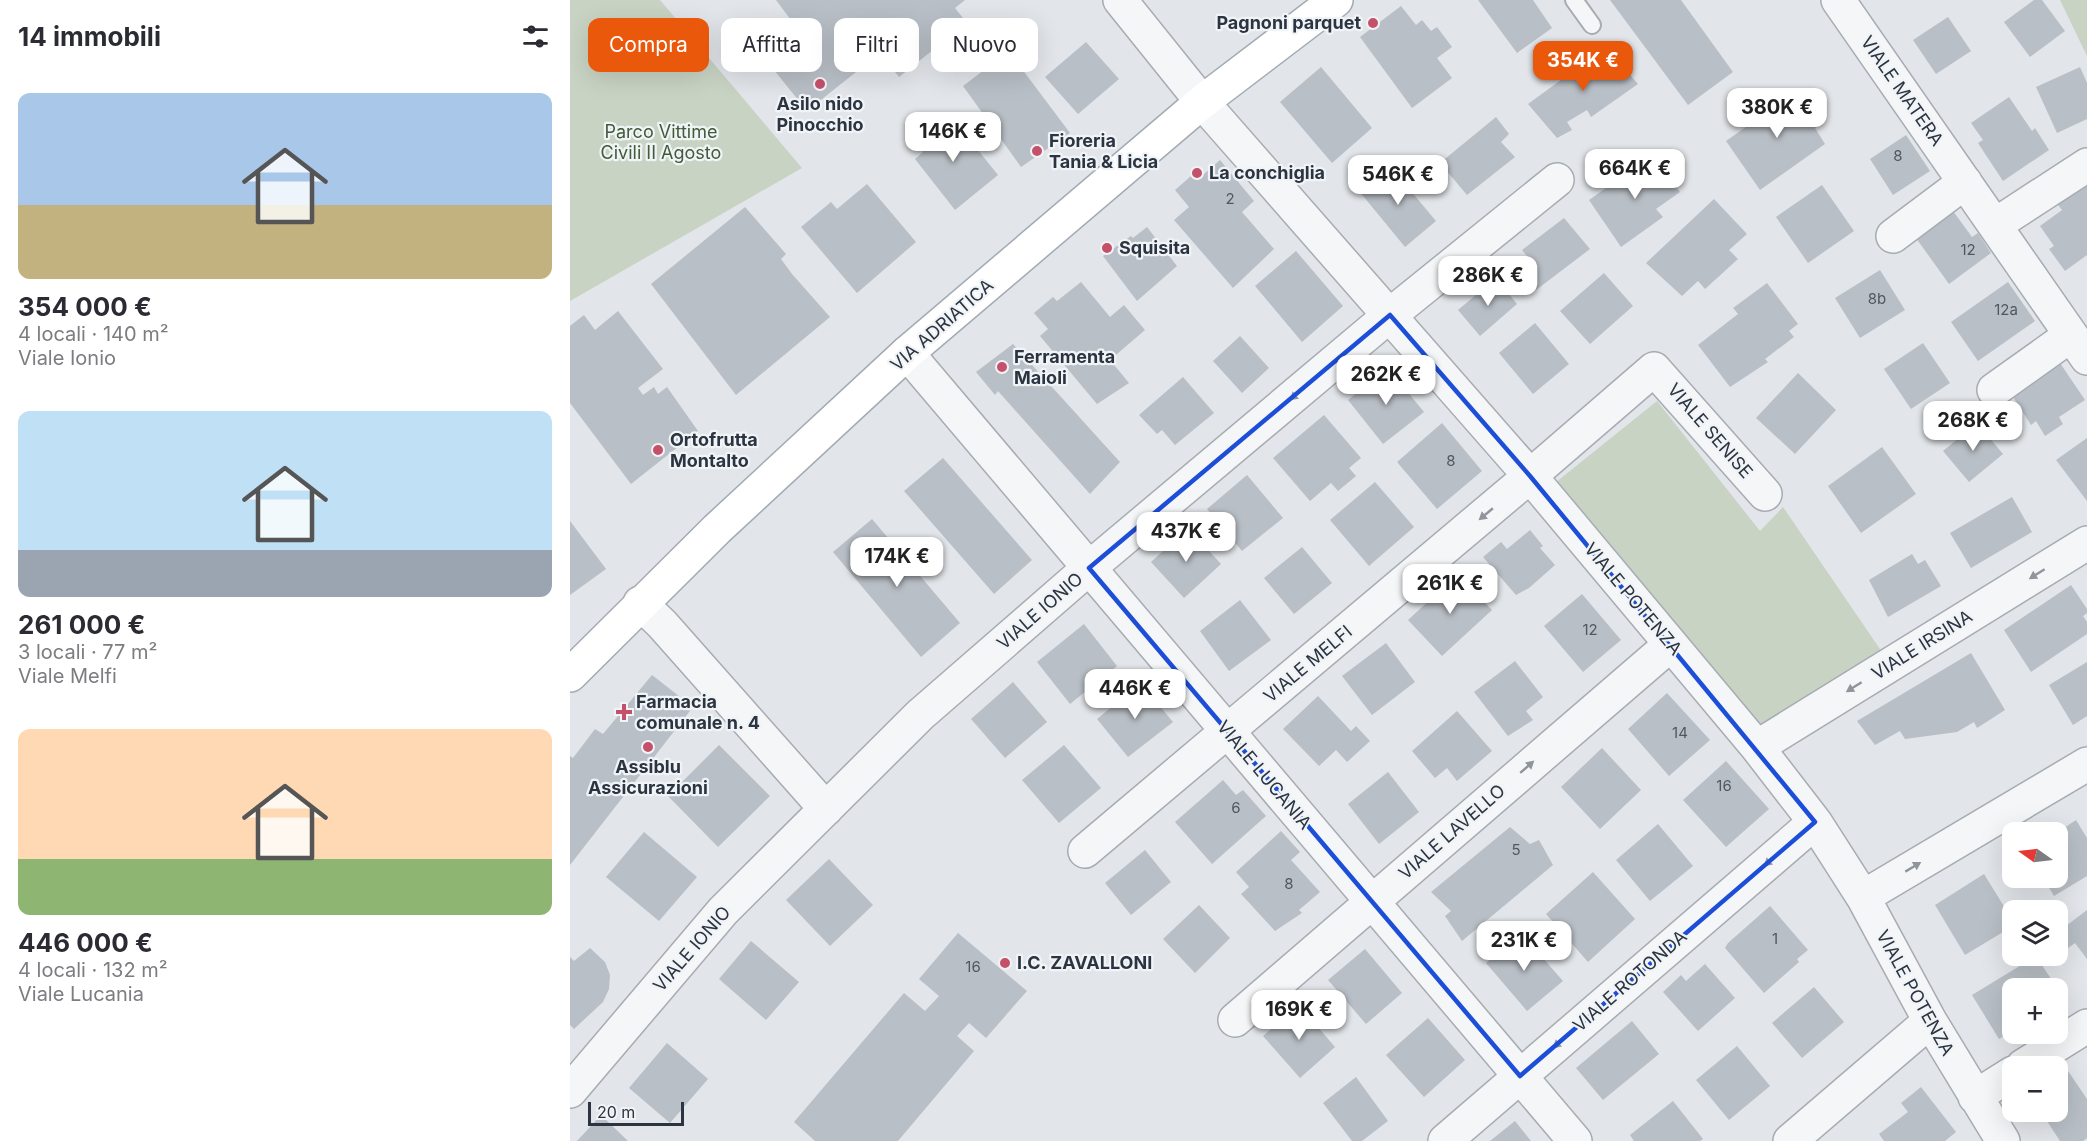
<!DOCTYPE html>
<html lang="it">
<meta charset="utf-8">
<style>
body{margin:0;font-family:Inter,sans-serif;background:#f2f2f3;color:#2b2b33;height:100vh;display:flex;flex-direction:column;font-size:22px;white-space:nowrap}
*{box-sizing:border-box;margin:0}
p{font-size:20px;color:#7c7c81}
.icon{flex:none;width:33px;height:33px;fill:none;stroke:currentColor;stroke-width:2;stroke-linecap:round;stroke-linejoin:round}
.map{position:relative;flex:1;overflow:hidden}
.panel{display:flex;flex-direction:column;background:#fff;width:570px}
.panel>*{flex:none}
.hud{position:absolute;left:18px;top:18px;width:570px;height:54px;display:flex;gap:12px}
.needle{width:39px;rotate:284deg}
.buttons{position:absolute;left:1432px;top:822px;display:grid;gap:12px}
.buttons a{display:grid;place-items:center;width:66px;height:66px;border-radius:12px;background:#fff;box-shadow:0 6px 24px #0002;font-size:30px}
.scale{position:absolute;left:18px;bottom:15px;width:96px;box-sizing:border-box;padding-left:6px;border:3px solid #2b3440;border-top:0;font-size:16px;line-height:21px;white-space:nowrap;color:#2b3440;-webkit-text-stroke:4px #f1f4f7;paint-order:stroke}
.price{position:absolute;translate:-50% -51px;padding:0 14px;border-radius:12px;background:#fff;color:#222;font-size:20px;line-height:39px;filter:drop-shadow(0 2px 3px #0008)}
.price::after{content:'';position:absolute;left:50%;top:36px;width:18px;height:14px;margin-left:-9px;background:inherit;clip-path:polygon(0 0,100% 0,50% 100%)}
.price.current{background:#ea580c;color:#fff}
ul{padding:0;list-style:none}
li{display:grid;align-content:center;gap:12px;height:318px;padding:0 18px}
li span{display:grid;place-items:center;height:186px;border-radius:12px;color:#555}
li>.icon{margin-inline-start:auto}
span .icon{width:108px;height:108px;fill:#fffc;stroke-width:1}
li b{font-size:26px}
h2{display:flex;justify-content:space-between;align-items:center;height:72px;padding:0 18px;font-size:26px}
.pill{padding:0 21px;border-radius:12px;background:#fff;box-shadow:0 6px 24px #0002;font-size:21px;line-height:54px}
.pill.current{background:#ea580c;color:#fff}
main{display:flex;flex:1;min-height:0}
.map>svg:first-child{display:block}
.green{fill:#c8d3c3}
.building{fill:#b9bfc6}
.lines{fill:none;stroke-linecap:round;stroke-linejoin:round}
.service-casing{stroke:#a7acb3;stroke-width:20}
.minor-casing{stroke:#a7acb3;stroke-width:36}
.primary-casing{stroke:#a2aab4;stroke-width:36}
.service{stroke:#f4f6f8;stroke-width:16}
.minor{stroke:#f4f6f8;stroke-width:33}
.primary{stroke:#fff;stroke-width:33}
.oneway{fill:#90959c}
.marked{fill:none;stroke:#1d4ed8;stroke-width:4.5;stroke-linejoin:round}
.poi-dot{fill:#c5506a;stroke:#f1f4f7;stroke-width:2}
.labels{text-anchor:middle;stroke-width:4.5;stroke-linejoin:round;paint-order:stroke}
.number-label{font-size:15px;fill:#4e5762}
.poi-label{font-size:18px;font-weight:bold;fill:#2b3440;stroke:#f1f4f7;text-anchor:start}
.street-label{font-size:18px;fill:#2b3440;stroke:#f1f4f7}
.park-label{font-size:18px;fill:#425b39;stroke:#f1f4f7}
</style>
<main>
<section class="panel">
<h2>14 immobili<svg class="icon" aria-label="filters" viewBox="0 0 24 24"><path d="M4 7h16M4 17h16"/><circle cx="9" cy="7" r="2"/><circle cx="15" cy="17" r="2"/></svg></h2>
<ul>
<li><span style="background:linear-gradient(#a9c7e8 60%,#c2b280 0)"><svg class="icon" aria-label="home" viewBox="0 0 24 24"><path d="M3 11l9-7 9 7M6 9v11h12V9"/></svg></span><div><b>354 000 €</b><p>4 locali · 140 m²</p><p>Viale Ionio</p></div></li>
<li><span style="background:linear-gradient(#bfe0f5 75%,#9aa5b1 0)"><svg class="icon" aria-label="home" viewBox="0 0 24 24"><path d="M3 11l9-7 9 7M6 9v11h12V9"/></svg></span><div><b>261 000 €</b><p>3 locali · 77 m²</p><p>Viale Melfi</p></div></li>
<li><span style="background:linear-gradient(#ffd9b3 70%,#8fb573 0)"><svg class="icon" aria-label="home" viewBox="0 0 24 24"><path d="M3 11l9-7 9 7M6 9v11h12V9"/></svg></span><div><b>446 000 €</b><p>4 locali · 132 m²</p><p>Viale Lucania</p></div></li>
</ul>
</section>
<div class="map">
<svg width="1517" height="1141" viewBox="0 0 1517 1141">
<rect width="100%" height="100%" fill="#e2e5e9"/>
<path class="green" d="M0,0H90L232,168L0,301Z
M1490,0H1517V56Z
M1087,401L1190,531L1213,507L1312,652L1192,727L985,483Z"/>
<path class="building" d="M206,0H395L385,8L397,23L329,77L310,53L237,111L204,70L238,43Z
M908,0H963L982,28L947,53Z
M1040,0H1111L1163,72L1118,105Z
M1464,0H1472L1495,31L1460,57L1434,22Z
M831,6L846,25L852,20L861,31L867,27L882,47L867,58L882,78L842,108L790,37Z
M1378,17L1401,51L1366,74L1343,40Z
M516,42L549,79L508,114L475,77Z
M1036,47L1068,84L1021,117L1017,110L997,122L1002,130L987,138L958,104Z
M435,54L448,72L452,69L500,133L451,167L393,86Z
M751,67L802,128L762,163L710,102Z
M1510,67L1517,83V119L1487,133L1466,87Z
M1227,90L1250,123L1245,128L1255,144L1190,190L1156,141L1183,122L1179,116L1201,101L1205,106Z
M1439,97L1462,131L1465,128L1479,150L1433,181L1408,143L1413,140L1401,123Z
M926,117L939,134L931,142L945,157L897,195L870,163Z
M368,119L378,132L387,124L428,175L385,210L345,159L353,152L343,139Z
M1336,135L1360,171L1323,195L1300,159Z
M1084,154L1110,192L1086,209L1093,217L1051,247L1019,200Z
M650,160L684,201L672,212L704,249L663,288L604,220L619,207L605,190L629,169L634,174Z
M820,166L866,221L835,247L789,191Z
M1517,177V255L1495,271L1479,249L1484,246L1470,226L1492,210L1485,201Z
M297,184L346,242L287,293L231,227L261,202L267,209Z
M1252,185L1284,231L1238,263L1206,217Z
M1144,199L1177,234L1159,250L1168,259L1135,289L1128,281L1112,296L1076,263Z
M175,207L216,254L211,259L222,274L260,317L166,395L81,284Z
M1383,211L1402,237L1408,233L1421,253L1379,284L1346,238Z
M994,218L1020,249L966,290L951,269L961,261L952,250Z
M577,227L607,266L567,301L533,256L561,236L563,238Z
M726,251L773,306L732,342L685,286Z
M1310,270L1335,310L1290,338L1265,298Z
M1034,273L1063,306L1020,344L990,311Z
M926,278L947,304L910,336L888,310Z
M511,282L540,317L554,305L575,330L540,360L559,383L527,404L470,336L478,329L464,313L483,297L487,301Z
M1438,282L1465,321L1408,361L1381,322Z
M1197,283L1228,324L1219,331L1224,337L1195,359L1198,362L1160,387L1128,345L1168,314L1163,308Z
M48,311L93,369L68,388L73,395L84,387L88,394L97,387L128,431L61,484L0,403V326L14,315L25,330Z
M965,323L999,364L963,394L929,353Z
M670,336L699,368L672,393L643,361Z
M1353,343L1380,383L1341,409L1314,369Z
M443,344L550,462L520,494L428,391L425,395L406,372Z
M1490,363L1515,400L1489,417L1493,424L1475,436L1466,421L1461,425L1443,397Z
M818,368L854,412L813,444L778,400Z
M1228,373L1266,410L1225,454L1186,418Z
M613,377L644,413L605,445L592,430L587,434L569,415Z
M754,415L791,458L779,468L786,476L768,491L761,483L740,501L703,458Z
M872,423L912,471L867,509L827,462Z
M1407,423L1433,454L1399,482L1373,451Z
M1517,438V501L1486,460Z
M1312,447L1346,494L1291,533L1258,486Z
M373,458L462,560L424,594L334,491Z
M677,475L713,518L672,551L637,509Z
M805,482L844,527L799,566L760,520Z
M1442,497L1462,532L1401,568L1380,533Z
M302,519L390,623L351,657L263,552Z
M0,521L36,569L0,595Z
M618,528L651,564L614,598L581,562Z
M960,530L973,546L970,548L985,565L959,588L946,595L913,557L931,542L937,549Z
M732,547L762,583L724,614L694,578Z
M1342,554L1348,564L1355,560L1371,586L1318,617L1299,580Z
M888,574L922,610L872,656L838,620Z
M1501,585L1517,609V613L1513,616L1517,622V634L1461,672L1434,630Z
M1012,594L1051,640L1013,672L974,626Z
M670,600L701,640L659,671L630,631Z
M514,624L547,666L500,704L467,662Z
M816,643L845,682L802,715L772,676Z
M1401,653L1435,710L1407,728L1404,722L1387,732L1335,739L1330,731L1305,745L1287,721Z
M945,661L973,697L956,711L963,720L938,736L904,692Z
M1517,662V716L1503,725L1479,685Z
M82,675L123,707L0,865V756L3,758L25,729L33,734Z
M443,682L477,722L435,758L401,719Z
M571,683L603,722L558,757L527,719Z
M1097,693L1140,740L1099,776L1058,729Z
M748,696L781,731L786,726L800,741L777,762L766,750L749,766L713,729Z
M887,711L922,751L887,781L877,768L865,778L842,751Z
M149,745L200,796L148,847L98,796Z
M494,745L531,788L489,823L452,780Z
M1032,748L1071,790L1030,829L991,787Z
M1156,761L1199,809L1156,847L1113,800Z
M818,772L849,812L809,844L778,804Z
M653,780L666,795L673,790L696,816L642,864L605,822Z
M1506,820L1517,838V876L1484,896L1473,878H1488V832Z
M1088,824L1123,866L1080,901L1046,860Z
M940,827L960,844L969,840L983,865L892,941L875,916L881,911L861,892Z
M711,831L730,852L721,860L750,892L729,910L732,913L705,931L671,894L679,887L666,872Z
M74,832L127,877L89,921L36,877Z
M575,850L601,882L561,915L535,883Z
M259,859L303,905L260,946L216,900Z
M1023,872L1065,919L1018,962L976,914Z
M1414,874L1443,921V926L1395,955L1365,905Z
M629,905L660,938L625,973L593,939Z
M1200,906L1238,950L1227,959L1229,962L1194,993L1155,948L1158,943Z
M1517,910V959L1505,943L1498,948L1488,935V932Z
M388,933L457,991L416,1038L399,1023L387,1036L404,1051L328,1141H245L224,1122L334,993L355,1011L369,996L349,979Z
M951,933L993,981L957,1011L916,963Z
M181,941L229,982L196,1020L149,979Z
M20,948L35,962L40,975L39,989L33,1002L4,1029L0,1025V957L4,961Z
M795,949L832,993L796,1024L758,980Z
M1466,956L1487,988H1443V1031L1429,1039L1402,995Z
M1135,964L1165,998L1128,1031L1093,992L1111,975L1116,981Z
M1244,987L1274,1022L1232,1058L1202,1023Z
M729,1005L765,1047L730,1078L693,1036Z
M858,1018L895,1060L854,1097L816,1055Z
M1062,1021L1089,1054L1033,1100L1006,1068Z
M97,1043L138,1079L100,1123L59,1088Z
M1167,1046L1200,1086L1159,1120L1126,1080Z
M1498,1071L1517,1099V1138L1513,1141H1490L1471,1112H1488V1077Z
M786,1077L818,1121L792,1141H782L753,1103Z
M1351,1087L1386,1132L1375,1141H1314L1309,1134L1338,1112L1331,1103Z
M1103,1101L1133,1139L1130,1141H1064L1060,1135Z
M31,1115L58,1141H7Z
M945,1121L961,1141H920Z"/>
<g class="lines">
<defs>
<path id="service" d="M1004,0L1022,25"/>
<path id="minor" d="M550,0L632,102L960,476L1187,747L1245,822L1293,897L1360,1021L1433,1141
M1268,0L1517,358
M1425,225L1517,165
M1323,236L1395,182
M337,353L1005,1141
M1424,390L1501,335
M70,603L92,624L256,809
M1187,747L1517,543
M515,851L960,476L1084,369L1195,494
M1293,897L1517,764
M665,1020L1100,645
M1453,1066L1517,1026
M0,1091L153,911L350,715L519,568L820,315L987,180
M1405,1097L1443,1073
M875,1141L1245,822
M1220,1141L1360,1021"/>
<path id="primary" d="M0,675L147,529L337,353L632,102L766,0"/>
</defs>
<use href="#service" class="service-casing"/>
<use href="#minor" class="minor-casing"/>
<use href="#primary" class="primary-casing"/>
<use href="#service" class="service"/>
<use href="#minor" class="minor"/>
<use href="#primary" class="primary"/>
</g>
<defs><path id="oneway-solid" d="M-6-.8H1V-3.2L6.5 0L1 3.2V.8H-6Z" transform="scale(1.5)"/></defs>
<g class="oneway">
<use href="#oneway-solid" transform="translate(727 394) rotate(140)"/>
<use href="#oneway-solid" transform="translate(916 514) rotate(140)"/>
<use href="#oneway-solid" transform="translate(1467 574) rotate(148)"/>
<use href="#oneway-solid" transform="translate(1284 687) rotate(148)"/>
<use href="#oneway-solid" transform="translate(957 767) rotate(-41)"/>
<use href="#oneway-solid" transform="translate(1201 860) rotate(139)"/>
<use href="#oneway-solid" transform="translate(1343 867) rotate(-31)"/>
<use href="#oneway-solid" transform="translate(990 1042) rotate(139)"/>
</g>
<path class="marked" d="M820,315L960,476L1245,822L950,1076L519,568Z"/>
<g class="poi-dot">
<circle cx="803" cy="23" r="6"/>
<circle cx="250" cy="84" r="6"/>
<circle cx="467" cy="151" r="6"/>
<circle cx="627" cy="173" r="6"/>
<circle cx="537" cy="248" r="6"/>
<circle cx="432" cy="367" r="6"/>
<circle cx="88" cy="450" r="6"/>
<path d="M51 703h6v6h6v6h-6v6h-6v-6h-6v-6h6z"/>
<circle cx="78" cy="747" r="6"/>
<circle cx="435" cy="963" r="6"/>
</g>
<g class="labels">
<g class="number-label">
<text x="1328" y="161">8</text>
<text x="660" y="204">2</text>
<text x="1398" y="255">12</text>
<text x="1307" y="304">8b</text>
<text x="1436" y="315">12a</text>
<text x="881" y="466">8</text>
<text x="1020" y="635">12</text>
<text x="1110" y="738">14</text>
<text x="1154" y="791">16</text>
<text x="666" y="813">6</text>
<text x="946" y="855">5</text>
<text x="719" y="889">8</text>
<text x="1205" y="944">1</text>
<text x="403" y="972">16</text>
</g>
<g class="poi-label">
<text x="791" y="29" text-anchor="end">Pagnoni parquet</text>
<text x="250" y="110" text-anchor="middle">Asilo nido<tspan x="250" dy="21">Pinocchio</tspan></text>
<text x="479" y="147">Fioreria<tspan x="479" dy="21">Tania &amp; Licia</tspan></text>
<text x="639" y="179">La conchiglia</text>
<text x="549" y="254">Squisita</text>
<text x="444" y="363">Ferramenta<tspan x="444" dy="21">Maioli</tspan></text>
<text x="100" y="446">Ortofrutta<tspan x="100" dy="21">Montalto</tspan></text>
<text x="66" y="708">Farmacia<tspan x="66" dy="21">comunale n. 4</tspan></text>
<text x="78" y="773" text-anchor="middle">Assiblu<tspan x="78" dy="21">Assicurazioni</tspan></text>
<text x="447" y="969">I.C. ZAVALLONI</text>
</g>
<g class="street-label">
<text transform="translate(1332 91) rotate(55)" y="6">VIALE MATERA</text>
<text transform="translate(372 325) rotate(-41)" y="6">VIA ADRIATICA</text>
<text transform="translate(1140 431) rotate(49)" y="6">VIALE SENISE</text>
<text transform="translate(1063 599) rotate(50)" y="6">VIALE POTENZA</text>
<text transform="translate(470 611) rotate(-41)" y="6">VIALE IONIO</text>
<text transform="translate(1352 645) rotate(-32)" y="6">VIALE IRSINA</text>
<text transform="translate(738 664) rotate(-40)" y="6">VIALE MELFI</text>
<text transform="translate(694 775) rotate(50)" y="6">VIALE LUCANIA</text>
<text transform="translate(882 832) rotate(-41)" y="6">VIALE LAVELLO</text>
<text transform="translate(122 949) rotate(-49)" y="6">VIALE IONIO</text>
<text transform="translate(1060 981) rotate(-41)" y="6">VIALE ROTONDA</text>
<text transform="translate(1345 993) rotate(61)" y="6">VIALE POTENZA</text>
</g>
<g class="park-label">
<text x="91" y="138">Parco Vittime<tspan x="91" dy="21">Civili II Agosto</tspan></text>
</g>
</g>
</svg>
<div class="buttons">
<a><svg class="needle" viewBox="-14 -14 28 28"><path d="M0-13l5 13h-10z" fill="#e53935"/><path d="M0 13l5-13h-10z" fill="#7c7c81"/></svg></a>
<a><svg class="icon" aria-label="layers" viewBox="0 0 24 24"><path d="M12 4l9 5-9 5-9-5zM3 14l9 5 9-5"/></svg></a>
<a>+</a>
<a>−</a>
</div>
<div class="scale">20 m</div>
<b class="price current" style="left:1013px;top:92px">354K €</b>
<b class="price" style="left:1207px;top:139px">380K €</b>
<b class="price" style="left:383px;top:163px">146K €</b>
<b class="price" style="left:1065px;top:200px">664K €</b>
<b class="price" style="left:828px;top:206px">546K €</b>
<b class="price" style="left:918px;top:307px">286K €</b>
<b class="price" style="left:816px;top:406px">262K €</b>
<b class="price" style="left:1403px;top:452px">268K €</b>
<b class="price" style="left:616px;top:563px">437K €</b>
<b class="price" style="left:327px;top:588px">174K €</b>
<b class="price" style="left:880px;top:615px">261K €</b>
<b class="price" style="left:565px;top:720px">446K €</b>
<b class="price" style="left:954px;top:972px">231K €</b>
<b class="price" style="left:729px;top:1041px">169K €</b>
<div class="hud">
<a class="pill current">Compra</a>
<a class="pill">Affitta</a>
<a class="pill">Filtri</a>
<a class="pill">Nuovo</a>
</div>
</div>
</main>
